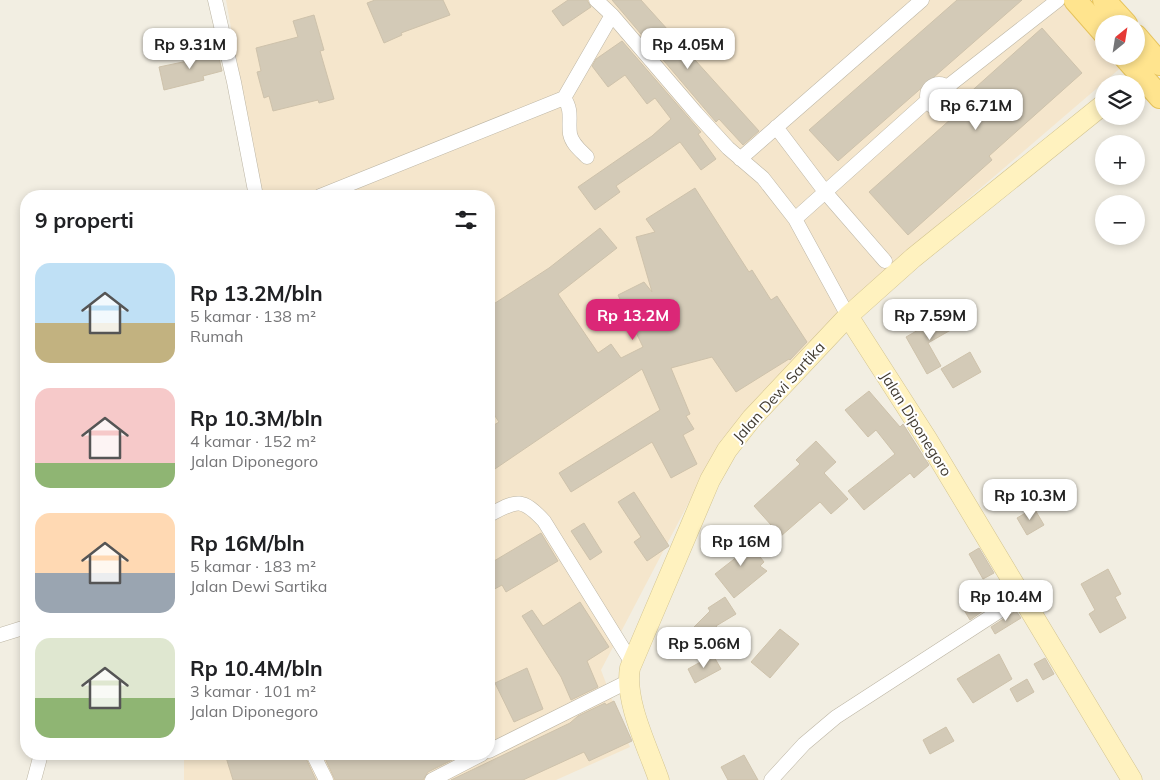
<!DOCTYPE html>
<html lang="id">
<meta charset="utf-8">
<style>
body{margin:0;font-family:Mulish,sans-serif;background:#f2f2f2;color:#202124;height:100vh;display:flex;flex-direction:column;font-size:19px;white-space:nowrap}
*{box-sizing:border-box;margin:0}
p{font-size:16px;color:#757577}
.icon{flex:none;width:28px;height:28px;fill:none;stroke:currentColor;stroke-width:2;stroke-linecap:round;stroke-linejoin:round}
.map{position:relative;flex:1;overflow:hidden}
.side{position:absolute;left:20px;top:190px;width:475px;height:570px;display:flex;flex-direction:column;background:#fff;border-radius:20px;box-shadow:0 2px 8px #0003}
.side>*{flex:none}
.needle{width:32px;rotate:30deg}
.buttons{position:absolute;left:1095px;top:15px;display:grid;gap:10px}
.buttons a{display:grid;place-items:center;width:50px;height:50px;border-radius:50%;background:#fff;box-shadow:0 2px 8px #0003;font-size:25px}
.price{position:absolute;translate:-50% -42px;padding:0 11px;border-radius:10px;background:#fff;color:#222;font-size:16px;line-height:32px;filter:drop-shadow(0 1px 2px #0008)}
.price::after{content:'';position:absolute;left:50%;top:30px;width:15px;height:11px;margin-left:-8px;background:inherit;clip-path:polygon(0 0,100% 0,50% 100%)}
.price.current{background:#db2777;color:#fff}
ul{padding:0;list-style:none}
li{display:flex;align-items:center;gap:15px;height:125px;padding:0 15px}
li span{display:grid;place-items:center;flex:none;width:140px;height:100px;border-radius:15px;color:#555}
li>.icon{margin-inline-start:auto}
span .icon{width:60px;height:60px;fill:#fffc;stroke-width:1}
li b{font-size:21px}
h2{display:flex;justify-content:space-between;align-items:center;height:60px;padding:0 15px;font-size:21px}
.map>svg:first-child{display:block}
.commercial{fill:#f5e6cc}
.building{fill:#d3cab7;stroke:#cec2ab}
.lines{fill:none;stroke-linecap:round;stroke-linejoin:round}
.street-casing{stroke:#bdb6a5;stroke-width:15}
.secondary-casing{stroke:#d3c490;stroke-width:21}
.primary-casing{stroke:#e6c35c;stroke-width:24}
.street{stroke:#fff;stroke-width:14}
.secondary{stroke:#fff2bf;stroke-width:20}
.primary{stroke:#ffe48e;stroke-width:22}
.labels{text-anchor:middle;stroke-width:4;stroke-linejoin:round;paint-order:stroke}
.street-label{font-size:15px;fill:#433d33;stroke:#fff}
</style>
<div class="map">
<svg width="1160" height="780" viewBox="0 0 1160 780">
<rect width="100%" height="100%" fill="#f2eee2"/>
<path class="commercial" d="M226,0H1067L1104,42V56H1116L1124,65L892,264L722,439L601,670L630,747L556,780H184V754H489V196H261Z"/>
<path class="building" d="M375,0H443L450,15L401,33L402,35L384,43L367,3Z
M568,0H587L591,7L563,26L552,11Z
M612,0H641L759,131L743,145L719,119L716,122Z
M957,0H1022L838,161L809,130Z
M314,15L324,50L320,51L334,99L319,103L318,100L273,111L269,96L264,98L257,72L261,71L256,48L298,37L293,21Z
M1042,28L1082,73L989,156L992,160L908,235L869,192L961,110L956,105Z
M622,41L701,132L698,134L716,159L701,170L680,142L616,186L620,192L595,210L578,187L652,136L671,119L655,98L647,104L625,75L608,87L592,66L596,59Z
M217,49L222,71L203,76L204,80L164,90L159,67L202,58L201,53Z
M695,188L749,272L752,270L771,300L777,296L807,342L790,360L789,359L736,392L712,357L671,368L690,414L686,416L694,429L683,435L697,464L671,478L652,442L571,492L559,473L660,410L642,369L489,473V428L499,422L489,407V307L549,268L600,228L617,248L558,294L598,353L611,344L621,358L643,347L618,295L644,282L652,292L636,237L655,232L646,219Z
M948,313L956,327L928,343L941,366L927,374L906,337Z
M970,352L981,372L953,388L941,369Z
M869,391L900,427L903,424L929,465L914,478L910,473L864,510L848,491L895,454L876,430L868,437L845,410Z
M816,441L836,462L824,473L848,499L831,514L820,502L781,536L754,506L800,464L796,460Z
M634,492L669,546L647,561L634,542L641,537L618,502Z
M1034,508L1044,525L1027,535L1017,518Z
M584,523L602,552L590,560L571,531Z
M741,532L764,562L760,566L767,571L734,598L715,574L738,556L728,543Z
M541,533L558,561L506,592L502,585L489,592V564Z
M979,548L994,573L983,579L969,554Z
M1108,569L1121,594L1115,597L1126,618L1100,633L1089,614L1095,610L1081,584Z
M983,593L990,606L970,620L961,605Z
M725,597L736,614L716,626L721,632L706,646L691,630L710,611L708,608Z
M580,602L609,647L587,661L598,687L571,700L561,677L522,616L532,610L543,626Z
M1016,611L1021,618L995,634L991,627Z
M780,629L799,644L770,678L751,662Z
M999,654L1012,679L973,703L957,679Z
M713,655L721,669L695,683L688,669Z
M1045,658L1054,674L1043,680L1034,664Z
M527,668L543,709L514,722L495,683Z
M1027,679L1034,692L1017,702L1010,689Z
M614,701L632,741L589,761L584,752L523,780H451L570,723L578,716L605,703L606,705Z
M946,727L954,741L930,754L923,740Z
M225,754H304L316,780H233Z
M323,754H458L460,756L428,772L423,780H335Z
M744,755L758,780H728L721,767Z"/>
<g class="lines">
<defs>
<path id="street" d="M215,0L234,82L256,196
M596,0L612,15L696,113L728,148L763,178L795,219
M927 96a12 12 0 1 1 24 0a12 12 0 1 1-24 0Z
M947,87L1058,0
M564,98L612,15
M776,127L826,193L885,261
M740,159L922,0
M320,196L564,98C573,111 568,120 570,134C572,144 580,150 587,157
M848,316L795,219L928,100
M489,515C516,501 521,496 544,521L632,663
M0,635L26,627
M489,751L627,682
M313,754L326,780
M34,780L41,754
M432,780L482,754
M771,780L804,744L836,717L1021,597"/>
<path id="secondary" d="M848,316L927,439L1132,780
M659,780C648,748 624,701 630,668L710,480L727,450L752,418L848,316L913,258L1104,104"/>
<path id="primary" d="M1075,0L1104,33
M1104,0L1126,24
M1136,36L1160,64
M1124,56L1160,97"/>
</defs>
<use href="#street" class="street-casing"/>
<use href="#secondary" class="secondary-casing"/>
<use href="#primary" class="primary-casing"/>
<use href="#street" class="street"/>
<use href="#secondary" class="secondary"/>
<use href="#primary" class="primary"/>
</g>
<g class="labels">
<g class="street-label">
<text transform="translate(779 392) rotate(-48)" y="5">Jalan Dewi Sartika</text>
<text transform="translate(916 424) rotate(58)" y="5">Jalan Diponegoro</text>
</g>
</g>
</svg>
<div class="buttons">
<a><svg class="needle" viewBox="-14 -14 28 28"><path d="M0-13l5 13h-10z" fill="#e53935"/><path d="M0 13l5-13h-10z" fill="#757577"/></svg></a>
<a><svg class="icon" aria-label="layers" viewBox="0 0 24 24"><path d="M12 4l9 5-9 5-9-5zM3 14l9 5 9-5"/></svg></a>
<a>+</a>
<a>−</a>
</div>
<b class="price" style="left:190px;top:70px">Rp 9.31M</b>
<b class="price" style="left:688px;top:70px">Rp 4.05M</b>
<b class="price" style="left:976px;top:131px">Rp 6.71M</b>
<b class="price current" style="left:633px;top:341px">Rp 13.2M</b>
<b class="price" style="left:930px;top:341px">Rp 7.59M</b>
<b class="price" style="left:1030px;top:521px">Rp 10.3M</b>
<b class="price" style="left:741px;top:567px">Rp 16M</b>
<b class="price" style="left:1006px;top:622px">Rp 10.4M</b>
<b class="price" style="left:704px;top:669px">Rp 5.06M</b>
<section class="side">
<h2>9 properti<svg class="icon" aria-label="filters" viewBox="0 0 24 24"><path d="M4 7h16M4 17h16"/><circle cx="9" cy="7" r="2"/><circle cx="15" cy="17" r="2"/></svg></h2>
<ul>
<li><span style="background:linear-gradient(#bfe0f5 60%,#c2b280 0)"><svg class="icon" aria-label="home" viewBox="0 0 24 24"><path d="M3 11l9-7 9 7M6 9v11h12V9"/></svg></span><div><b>Rp 13.2M/bln</b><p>5 kamar · 138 m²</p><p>Rumah</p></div></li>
<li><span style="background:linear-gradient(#f6c9c9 75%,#8fb573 0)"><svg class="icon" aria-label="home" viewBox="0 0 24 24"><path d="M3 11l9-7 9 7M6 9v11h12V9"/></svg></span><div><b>Rp 10.3M/bln</b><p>4 kamar · 152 m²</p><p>Jalan Diponegoro</p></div></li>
<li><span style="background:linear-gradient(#ffd9b3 60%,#9aa5b1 0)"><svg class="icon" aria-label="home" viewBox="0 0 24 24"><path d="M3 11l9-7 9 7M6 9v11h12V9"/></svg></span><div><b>Rp 16M/bln</b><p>5 kamar · 183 m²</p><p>Jalan Dewi Sartika</p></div></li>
<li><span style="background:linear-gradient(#dfe7d0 60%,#8fb573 0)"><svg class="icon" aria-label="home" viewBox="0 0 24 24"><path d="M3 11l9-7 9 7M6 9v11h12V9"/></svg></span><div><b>Rp 10.4M/bln</b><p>3 kamar · 101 m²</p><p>Jalan Diponegoro</p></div></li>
</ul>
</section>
</div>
